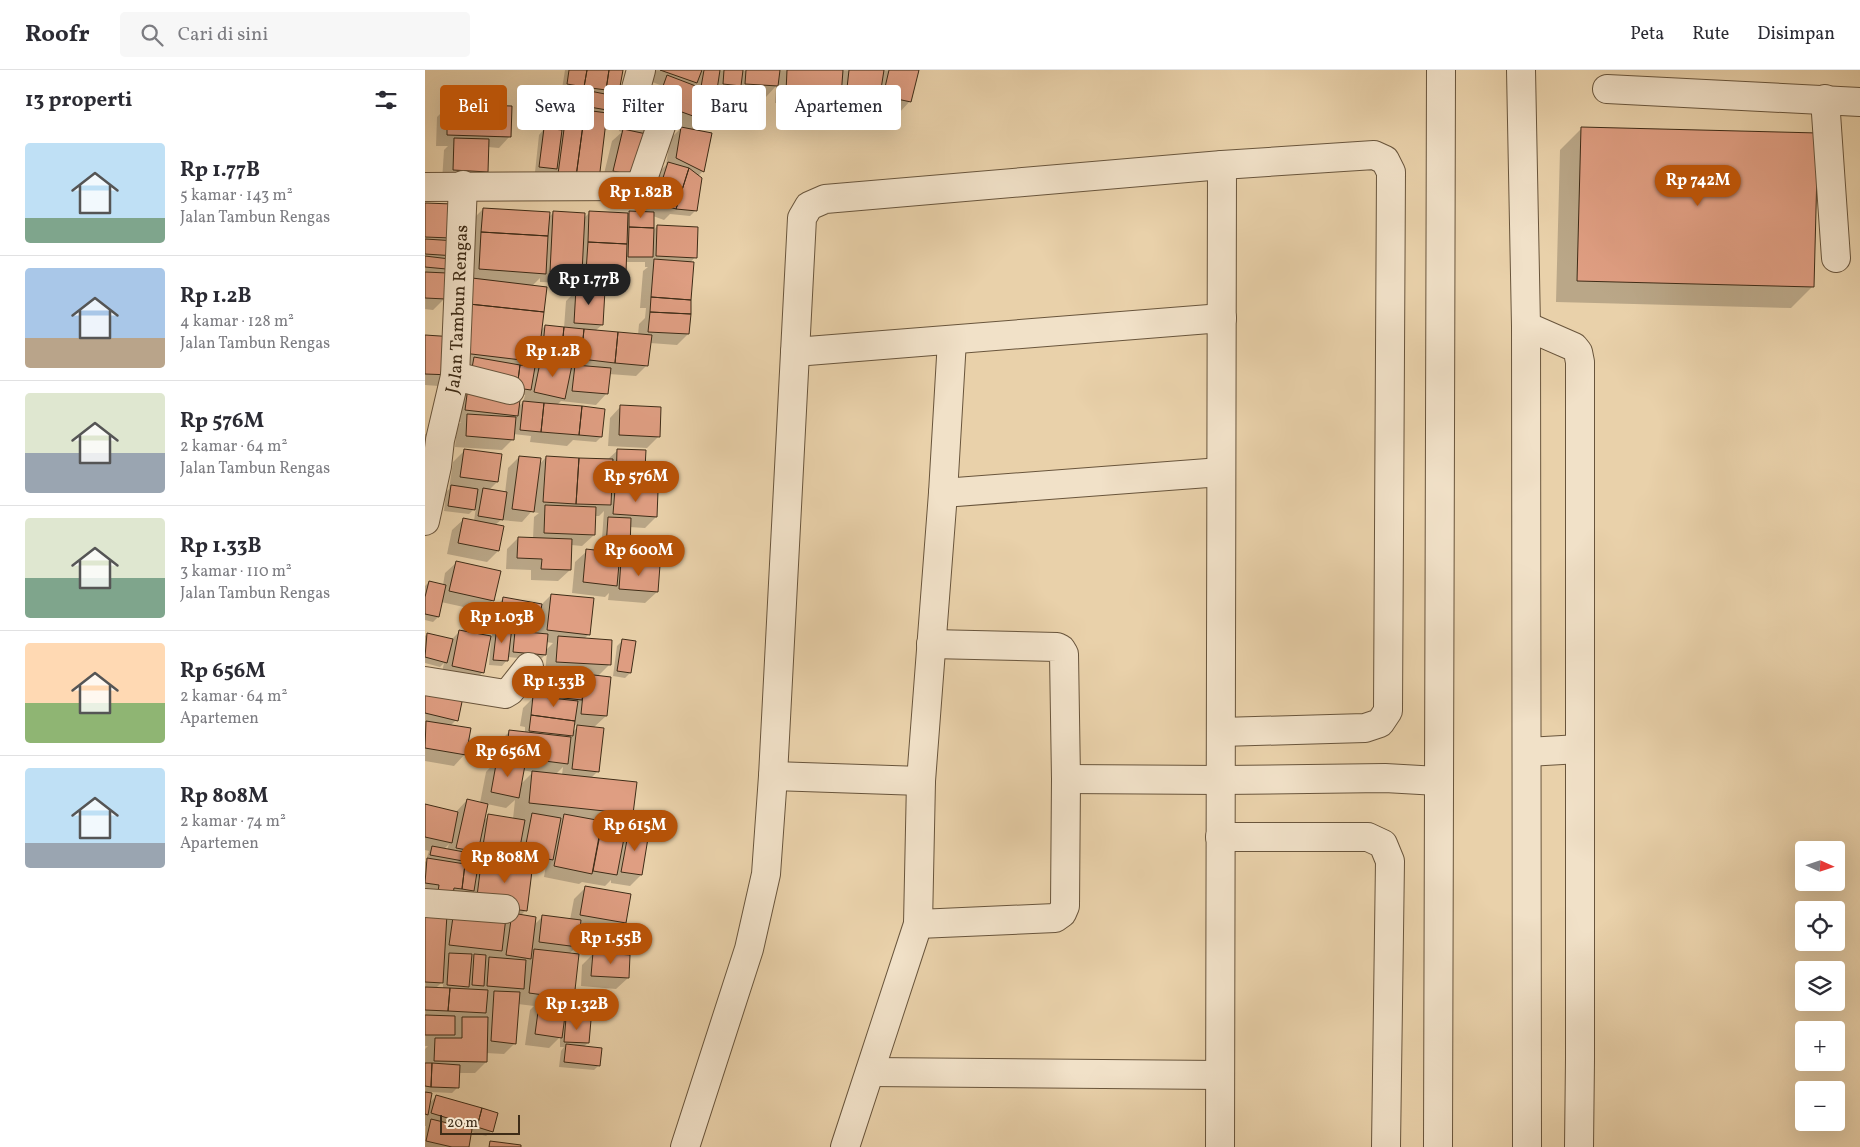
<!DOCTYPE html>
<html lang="id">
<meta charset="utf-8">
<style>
body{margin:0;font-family:Vollkorn,serif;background:#f7f7f7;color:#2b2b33;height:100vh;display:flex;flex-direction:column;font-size:19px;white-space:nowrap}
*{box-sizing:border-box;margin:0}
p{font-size:16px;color:#7c7c81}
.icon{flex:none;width:28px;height:28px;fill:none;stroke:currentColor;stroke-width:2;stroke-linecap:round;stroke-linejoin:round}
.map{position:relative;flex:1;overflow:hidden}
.panel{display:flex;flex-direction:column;background:#fff;width:425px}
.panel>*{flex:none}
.top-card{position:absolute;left:15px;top:15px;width:475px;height:45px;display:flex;gap:10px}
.needle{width:32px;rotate:93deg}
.controls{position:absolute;left:1370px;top:771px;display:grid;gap:10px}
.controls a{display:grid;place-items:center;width:50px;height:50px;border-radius:5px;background:#fff;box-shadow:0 5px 20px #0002;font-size:25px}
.scale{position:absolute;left:15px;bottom:12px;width:80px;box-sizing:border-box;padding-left:5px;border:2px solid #3e2c17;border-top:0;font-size:14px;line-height:18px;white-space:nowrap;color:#3e2c17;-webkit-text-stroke:4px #f1e1c8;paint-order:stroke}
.price{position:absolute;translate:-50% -42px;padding:0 11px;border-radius:18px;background:#b45309;color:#fff;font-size:16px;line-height:32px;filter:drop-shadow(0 1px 2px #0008)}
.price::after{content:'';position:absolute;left:50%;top:30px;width:15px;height:11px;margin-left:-8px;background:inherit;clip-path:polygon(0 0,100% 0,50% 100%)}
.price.selected{background:#222;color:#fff}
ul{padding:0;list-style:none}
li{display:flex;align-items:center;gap:15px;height:125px;padding:0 25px}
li+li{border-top:1px solid #e1e1e2}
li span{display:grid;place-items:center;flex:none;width:140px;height:100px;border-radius:5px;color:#555}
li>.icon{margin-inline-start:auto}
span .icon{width:60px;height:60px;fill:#fffc;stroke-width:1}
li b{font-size:21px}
h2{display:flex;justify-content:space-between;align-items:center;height:60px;padding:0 25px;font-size:21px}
.tag{padding:0 18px;border-radius:5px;background:#fff;box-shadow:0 5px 20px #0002;font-size:18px;line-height:45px}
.tag.selected{background:#b45309;color:#fff}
header{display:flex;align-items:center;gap:30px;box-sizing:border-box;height:70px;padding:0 25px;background:#fff;border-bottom:1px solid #e1e1e2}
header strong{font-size:24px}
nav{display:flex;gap:28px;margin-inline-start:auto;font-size:18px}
.search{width:350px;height:45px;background:#f7f7f7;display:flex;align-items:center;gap:12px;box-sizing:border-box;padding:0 18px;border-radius:5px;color:#7c7c81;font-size:19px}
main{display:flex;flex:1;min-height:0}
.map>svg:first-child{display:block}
.shadow{fill:#0003;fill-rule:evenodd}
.building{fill:#df9e82;stroke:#3e2c17}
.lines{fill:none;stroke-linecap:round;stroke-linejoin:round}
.minor-casing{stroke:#69553c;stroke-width:30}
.minor{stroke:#f1e1c8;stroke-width:28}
.labels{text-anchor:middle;stroke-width:4.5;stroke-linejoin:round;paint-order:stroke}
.street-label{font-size:18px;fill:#3e2c17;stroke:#f1e1c8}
</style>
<header>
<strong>Roofr</strong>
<div class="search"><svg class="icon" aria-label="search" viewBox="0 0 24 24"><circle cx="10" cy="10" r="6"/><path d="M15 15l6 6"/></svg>Cari di sini</div>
<nav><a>Peta</a><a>Rute</a><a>Disimpan</a></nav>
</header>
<main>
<section class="panel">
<h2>13 properti<svg class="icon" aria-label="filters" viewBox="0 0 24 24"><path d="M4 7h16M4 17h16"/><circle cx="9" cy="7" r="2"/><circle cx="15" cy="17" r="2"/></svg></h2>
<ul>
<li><span style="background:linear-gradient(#bfe0f5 75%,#7fa58c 0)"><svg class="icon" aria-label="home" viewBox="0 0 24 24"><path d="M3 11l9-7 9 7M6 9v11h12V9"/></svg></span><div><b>Rp 1.77B</b><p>5 kamar · 143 m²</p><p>Jalan Tambun Rengas</p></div></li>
<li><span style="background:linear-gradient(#a9c7e8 70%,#b9a48a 0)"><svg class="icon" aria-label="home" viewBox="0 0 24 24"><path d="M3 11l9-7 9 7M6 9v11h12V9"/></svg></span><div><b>Rp 1.2B</b><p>4 kamar · 128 m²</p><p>Jalan Tambun Rengas</p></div></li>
<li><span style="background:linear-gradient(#dfe7d0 60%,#9aa5b1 0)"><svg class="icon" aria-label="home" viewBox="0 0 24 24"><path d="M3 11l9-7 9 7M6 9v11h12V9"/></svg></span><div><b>Rp 576M</b><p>2 kamar · 64 m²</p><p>Jalan Tambun Rengas</p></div></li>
<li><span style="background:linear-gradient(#dfe7d0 60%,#7fa58c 0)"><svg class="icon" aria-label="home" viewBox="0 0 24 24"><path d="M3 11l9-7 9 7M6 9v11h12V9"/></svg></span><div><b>Rp 1.33B</b><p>3 kamar · 110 m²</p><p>Jalan Tambun Rengas</p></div></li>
<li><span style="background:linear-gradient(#ffd9b3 60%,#8fb573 0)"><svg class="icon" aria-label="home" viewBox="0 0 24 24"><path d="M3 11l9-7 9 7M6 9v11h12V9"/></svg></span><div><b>Rp 656M</b><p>2 kamar · 64 m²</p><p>Apartemen</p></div></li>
<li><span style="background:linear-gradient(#bfe0f5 75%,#9aa5b1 0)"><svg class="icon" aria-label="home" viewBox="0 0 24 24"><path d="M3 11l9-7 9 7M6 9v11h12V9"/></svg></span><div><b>Rp 808M</b><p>2 kamar · 74 m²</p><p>Apartemen</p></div></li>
</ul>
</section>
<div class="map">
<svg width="1435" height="1077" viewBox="0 0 1435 1077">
<rect width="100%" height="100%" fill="#e9d1aa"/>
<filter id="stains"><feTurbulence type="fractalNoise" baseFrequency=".004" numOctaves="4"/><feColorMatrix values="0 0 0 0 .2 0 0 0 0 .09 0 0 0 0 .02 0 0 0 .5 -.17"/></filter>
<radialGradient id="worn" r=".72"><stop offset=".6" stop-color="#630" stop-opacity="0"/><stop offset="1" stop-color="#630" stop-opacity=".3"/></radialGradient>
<path class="shadow" d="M140,0H196L193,22L187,27H183L181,39L177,43L173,109L110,102L114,65L119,59L130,61L131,50L142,39L145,25L149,21L137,19Z
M225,0H492L485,31L474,43L447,37L442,42L410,38L411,30L404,37L350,33L351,16L341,27L310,24V20L304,27L287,25L278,50L267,60L278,101L273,106L271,140L265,146L245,144L239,150L228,146V161L232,156L270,187L265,193L263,264L252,275L225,273L222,295L211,306L184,304L182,323L171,335L136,331L132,335L179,340L176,367L171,372L148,370L142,376L105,372L106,366L88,364V369L77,380L30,377L32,356L36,352L30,351L14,316L0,315V266L26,268L47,150L58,139L124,147L128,143L159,148L164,143L202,144L205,142L220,143L232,104L241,95L245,69L257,57L234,49L214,107L177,112L187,71L197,62L194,61L196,49L201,44H222L231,18L235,15L222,10ZM415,25L445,29V32L414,27ZM200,192H220V197H223L218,201L215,238H221L220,248L214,254L213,265L170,261L177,255L152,220L141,231L139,258L120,256L115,261L107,216L115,208V212L145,213L151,207V212L189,214L200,202ZM94,324L100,325L98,332L93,337Z
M23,36L85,66L74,78L63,77L62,102L51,113L17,111L19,80L23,76H11L12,47Z
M1157,58L1388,216L1366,238L1131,232L1135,80Z
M0,134L31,172L20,228L8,240L0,239Z
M196,336L234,366L222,378L183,376L185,348Z
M0,364L11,366L0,395Z
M193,380L218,417L213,421L231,447L220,458L204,457L203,477L198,483H194L193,496L196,493L234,496L232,522L220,533L183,530L184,523L180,527L147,523L150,492L162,481L176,482L179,441L174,446H170L169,465L157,476L146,475L145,500L133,511L106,510V500L81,499L82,479L93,468L108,469L109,447L114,443L106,442L97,452L76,450L70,455L73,481L62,492L22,484L27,460L39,449L49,451L51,437L44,444L19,441L21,422L24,419L28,392L39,381L72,412L63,421L80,423L83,398L94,387L114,395L121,387L182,390Z
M32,492L68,530L57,541L16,532L13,547L8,552L0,550V516L4,512L18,515L20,503Z
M126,525L164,564L159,569L184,595L172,607L181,646L168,658L173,701L166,708L207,743L190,760L180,759V761L200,765L204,760L223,763L216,805L205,816L186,813V810L180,816L157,812L154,814L119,807L121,795L116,800L106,798L101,840L95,846L109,855L118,846L145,850L149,829L160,818L200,852L189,864L154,857L152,876L144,884L147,928L140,936L138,953L141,950L163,973L158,977L174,995L169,1000L134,997L136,981L139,977H135V967L124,978L100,975L105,940L109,936L93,934L90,973L79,984L61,983V992L50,1003H33L32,1018L27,1023L6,1022L4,1034L11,1026L67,1061L61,1066L46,1062L42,1077H0L1,1056H0V979L3,976H0V845L20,850L29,841L0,826V792L2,790H1L4,781L0,780V735L31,742L42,730L55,733L61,702L71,691L74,672L85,661L100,663V657L95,656L98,638L109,627L124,629L126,608L131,603L120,602L122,583L115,590L83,587L82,590L77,596L64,595L66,570L64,569L58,602L47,613L16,607L19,593L15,597L0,593V566L2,564L26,570L35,561L66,567L67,564H63L68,539L79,528L116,535ZM113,558L112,564L107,563ZM121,572L128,573L121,580ZM149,655H154L148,662ZM138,697L137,705H130ZM97,700L108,702L95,715ZM90,730L88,749L64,746L58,751L62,734L81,738ZM24,774L22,780H18ZM18,911V919L11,918Z
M198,570L205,603L200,608L188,606L192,576Z
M0,621L31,650L25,656L40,684L29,696L0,691Z
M168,884L203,908L191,919L156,916L157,895Z"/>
<path class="building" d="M144,0H162L159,17L142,14Z
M162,0H184L181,20L159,17Z
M184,0H198L194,22L181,20Z
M235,0H277L272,13Z
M279,0H295L292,20L276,17Z
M299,0H318L316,16L298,14Z
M321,0H355L353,16L320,14Z
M362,0H418L416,27L361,22Z
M424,0H459L454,32L421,27Z
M464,0H494L486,32L458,26Z
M242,5L289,23L279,50L232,33Z
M150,18L185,25L182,40L147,34Z
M22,34L87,36L86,67L22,65Z
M142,37L160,40L151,107L133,104Z
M160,40L182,43L174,110L151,107Z
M201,42L235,49L233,62L198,56Z
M256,57L287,63L279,102L251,88Z
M1156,57L1393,63L1389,217L1152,211Z
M119,58L137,60L132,99L114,97Z
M198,59L226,65L216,107L188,101Z
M29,68L64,69L63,102L28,100Z
M243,92L264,98L251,139L230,133Z
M264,98L277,108L272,141L251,139Z
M0,133L28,134L26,168L0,167Z
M58,138L125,142L123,166L56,162Z
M128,141L160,143L157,203L125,202Z
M164,141L203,143L202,174L163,172Z
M204,141L229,142V158L204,157Z
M232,155L273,157L272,188L231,186Z
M204,157L229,158L228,187H203Z
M56,162L123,166L121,204L54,199Z
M0,169L32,171L31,186L0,184Z
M163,172L202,174L201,203L161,202Z
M0,186L33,190L32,200L0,197Z
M229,189L269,192L266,230L226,227Z
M0,202L22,203L21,229L0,228Z
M47,208L122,217L119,242L44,234Z
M151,218L180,220L178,255L149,253Z
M226,227L266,230V244L225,242Z
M44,234L119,242L113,292L38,283Z
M225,242L266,244L264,264L223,262Z
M120,255L139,257L136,287L117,285Z
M139,257L159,259L156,289L136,287Z
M159,259L193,262L190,293L156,289Z
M193,262L227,265L223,296L190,293Z
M0,265L30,267L27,305L0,304Z
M49,287L95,295L92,318L45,309Z
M116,288L147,295L140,329L109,322Z
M95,295L110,297L106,320L92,318Z
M150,295L186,298L183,324L147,321Z
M43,317L96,322L93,346L40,340Z
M98,331L119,333L116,362L95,360Z
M119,333L157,336L154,365L116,362Z
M195,335L236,337L235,367L194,365Z
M157,336L180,339L177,367L154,365Z
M42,344L91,347L89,370L41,366Z
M39,379L77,384L73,412L35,407Z
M192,379L221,380L219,417L191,416Z
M94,386L116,388L109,442L87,439Z
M121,386L154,388L151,434L118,432Z
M154,388L188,389L186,435L151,434Z
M26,415L53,419L50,440L23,436Z
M58,418L82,422L78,450L53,446Z
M190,419L233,421L232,447L188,444Z
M120,435L171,437L170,465L119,463Z
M183,447L206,448L205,478L181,477Z
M38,448L79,456L74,481L33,473Z
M93,467L147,469L146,500L116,499L117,489L92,488Z
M161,479L195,483L192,516L158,512Z
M31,491L76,501L69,531L24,521Z
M196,491L235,495L233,522L194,519Z
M4,511L21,515L14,547L0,544V527Z
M126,524L169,528L165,565L122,560Z
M78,527L117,534L112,560L74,553Z
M72,556L87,557L83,591L68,590Z
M34,560L66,566L59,603L27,596Z
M90,561L123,564L121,585L88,582Z
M2,563L28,569L22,593L0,587Z
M133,566L187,570L186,595L131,592Z
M197,569L211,571L206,603L192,601Z
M131,601L160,604L157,630L129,627Z
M160,604L186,607L182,646L156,644Z
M0,624L38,627L33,651L0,643Z
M108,626L153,631L150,651L106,645Z
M106,645L150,651L148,666L104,661Z
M1,651L46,658L41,685L0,678Z
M152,655L179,658L174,702L147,699Z
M84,660L146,667L143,694L81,686Z
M72,689L100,695L94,728L66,722Z
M107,701L212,712L208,744L104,733Z
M42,729L63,734L53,782L31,778Z
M0,734L33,742L27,773L0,767Z
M107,743L136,748L128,790L99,784Z
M63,744L100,750L93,788L57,782Z
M139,744L177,751L167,804L129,796Z
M176,759L200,763L192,805L168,801Z
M204,759L224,762L217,805L196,802Z
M7,776L50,784L49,793L5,785Z
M57,786L108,793L102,841L51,834Z
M2,788L40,794L37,819L29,818L27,830L12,828L14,815L0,813Z
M40,794L53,796L49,821L37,819Z
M160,816L206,824L201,853L155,845Z
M29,840L81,847L77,881L24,875Z
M0,843L22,844L18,913L0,912Z
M87,843L111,847L106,889L81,885Z
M117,845L156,850L153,877L114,872Z
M109,879L154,884L149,929L104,923Z
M168,882L205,885L204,908L166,906Z
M24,883L47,884L44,917L22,915Z
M49,884L61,885L59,916L47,915Z
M64,887L101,890L99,919L62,916Z
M0,917L25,918L23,941L0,940Z
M25,918L63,920L61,943L23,941Z
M69,921L95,922L91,974L66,971Z
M115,927L142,931L137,968L110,964Z
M0,945L30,946V965H0Z
M37,947H63L62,992L9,991L10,968H37Z
M141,948L166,950L164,973L139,972Z
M141,974L177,978L175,996L139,992Z
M0,993H7L6,1017L0,1016Z
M7,993L35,995L34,1018L6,1017Z
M0,1022L7,1023L3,1045L0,1044Z
M11,1025L57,1038L52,1057L6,1043Z
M57,1038L73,1043L68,1062L52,1057Z
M6,1049L47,1059L44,1077H27L1,1071Z
M65,1071L96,1075V1077H64Z"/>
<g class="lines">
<defs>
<g id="minor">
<path d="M1096,0L1101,256L1102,1077"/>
<path d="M1182,19L1435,32"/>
<path d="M1400,29L1411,188"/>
<path d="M0,117L213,116L216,113L219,106L239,47L237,43L206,37L216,0"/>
<path d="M1101,256L1149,277L1153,282L1155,292V989L1154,1077"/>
<path d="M370,282L797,248"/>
<path d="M30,306L85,320"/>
<path d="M518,423L796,402"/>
<path id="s1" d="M0,451L12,396L15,370L30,306L38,115"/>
<path d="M0,611L80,624L85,621L104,597"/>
<path d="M1102,682L1155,679"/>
<path d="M348,706L496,711"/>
<path d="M641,709L796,710L960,708L1013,711"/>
<path d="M795,767H943L958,774L965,791L961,1077"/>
<path d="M0,833L80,839"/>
<path d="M493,854L630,848L637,843L640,836L641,709L639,584L636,579L632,577L506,574"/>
<path d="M445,1002L795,1005"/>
<path d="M260,1077L324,879L341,804L348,706L377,148L384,136L400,129L797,95L949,85L960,90L966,102L963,641L955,653L940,658L796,662"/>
<path d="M420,1077L493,854L496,711L518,423L527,270"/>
<path d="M795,1077L797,95"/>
<path d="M1013,1077L1016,0"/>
</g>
</defs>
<use href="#minor" class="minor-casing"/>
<use href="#minor" class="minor"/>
</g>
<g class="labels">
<g class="street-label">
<text dy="6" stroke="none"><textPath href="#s1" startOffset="215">Jalan Tambun Rengas</textPath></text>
</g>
</g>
<rect width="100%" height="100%" filter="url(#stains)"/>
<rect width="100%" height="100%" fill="url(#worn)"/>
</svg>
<div class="controls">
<a><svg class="needle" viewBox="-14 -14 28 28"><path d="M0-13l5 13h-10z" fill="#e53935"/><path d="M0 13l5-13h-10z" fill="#7c7c81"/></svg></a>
<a><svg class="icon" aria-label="locate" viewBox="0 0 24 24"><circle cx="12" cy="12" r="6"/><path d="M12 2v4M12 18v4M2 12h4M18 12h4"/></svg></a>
<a><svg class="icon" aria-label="layers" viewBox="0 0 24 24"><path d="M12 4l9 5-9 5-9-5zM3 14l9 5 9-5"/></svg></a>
<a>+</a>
<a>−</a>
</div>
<div class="scale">20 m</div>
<b class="price" style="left:1273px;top:137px">Rp 742M</b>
<b class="price" style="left:216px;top:149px">Rp 1.82B</b>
<b class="price selected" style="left:164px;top:236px">Rp 1.77B</b>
<b class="price" style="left:128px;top:308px">Rp 1.2B</b>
<b class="price" style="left:211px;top:433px">Rp 576M</b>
<b class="price" style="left:214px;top:507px">Rp 600M</b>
<b class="price" style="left:77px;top:574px">Rp 1.03B</b>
<b class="price" style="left:129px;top:638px">Rp 1.33B</b>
<b class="price" style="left:83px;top:708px">Rp 656M</b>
<b class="price" style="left:210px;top:782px">Rp 615M</b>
<b class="price" style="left:80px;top:814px">Rp 808M</b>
<b class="price" style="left:186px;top:895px">Rp 1.55B</b>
<b class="price" style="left:152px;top:961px">Rp 1.32B</b>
<div class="top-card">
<a class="tag selected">Beli</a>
<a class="tag">Sewa</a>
<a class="tag">Filter</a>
<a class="tag">Baru</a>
<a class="tag">Apartemen</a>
</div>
</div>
</main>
